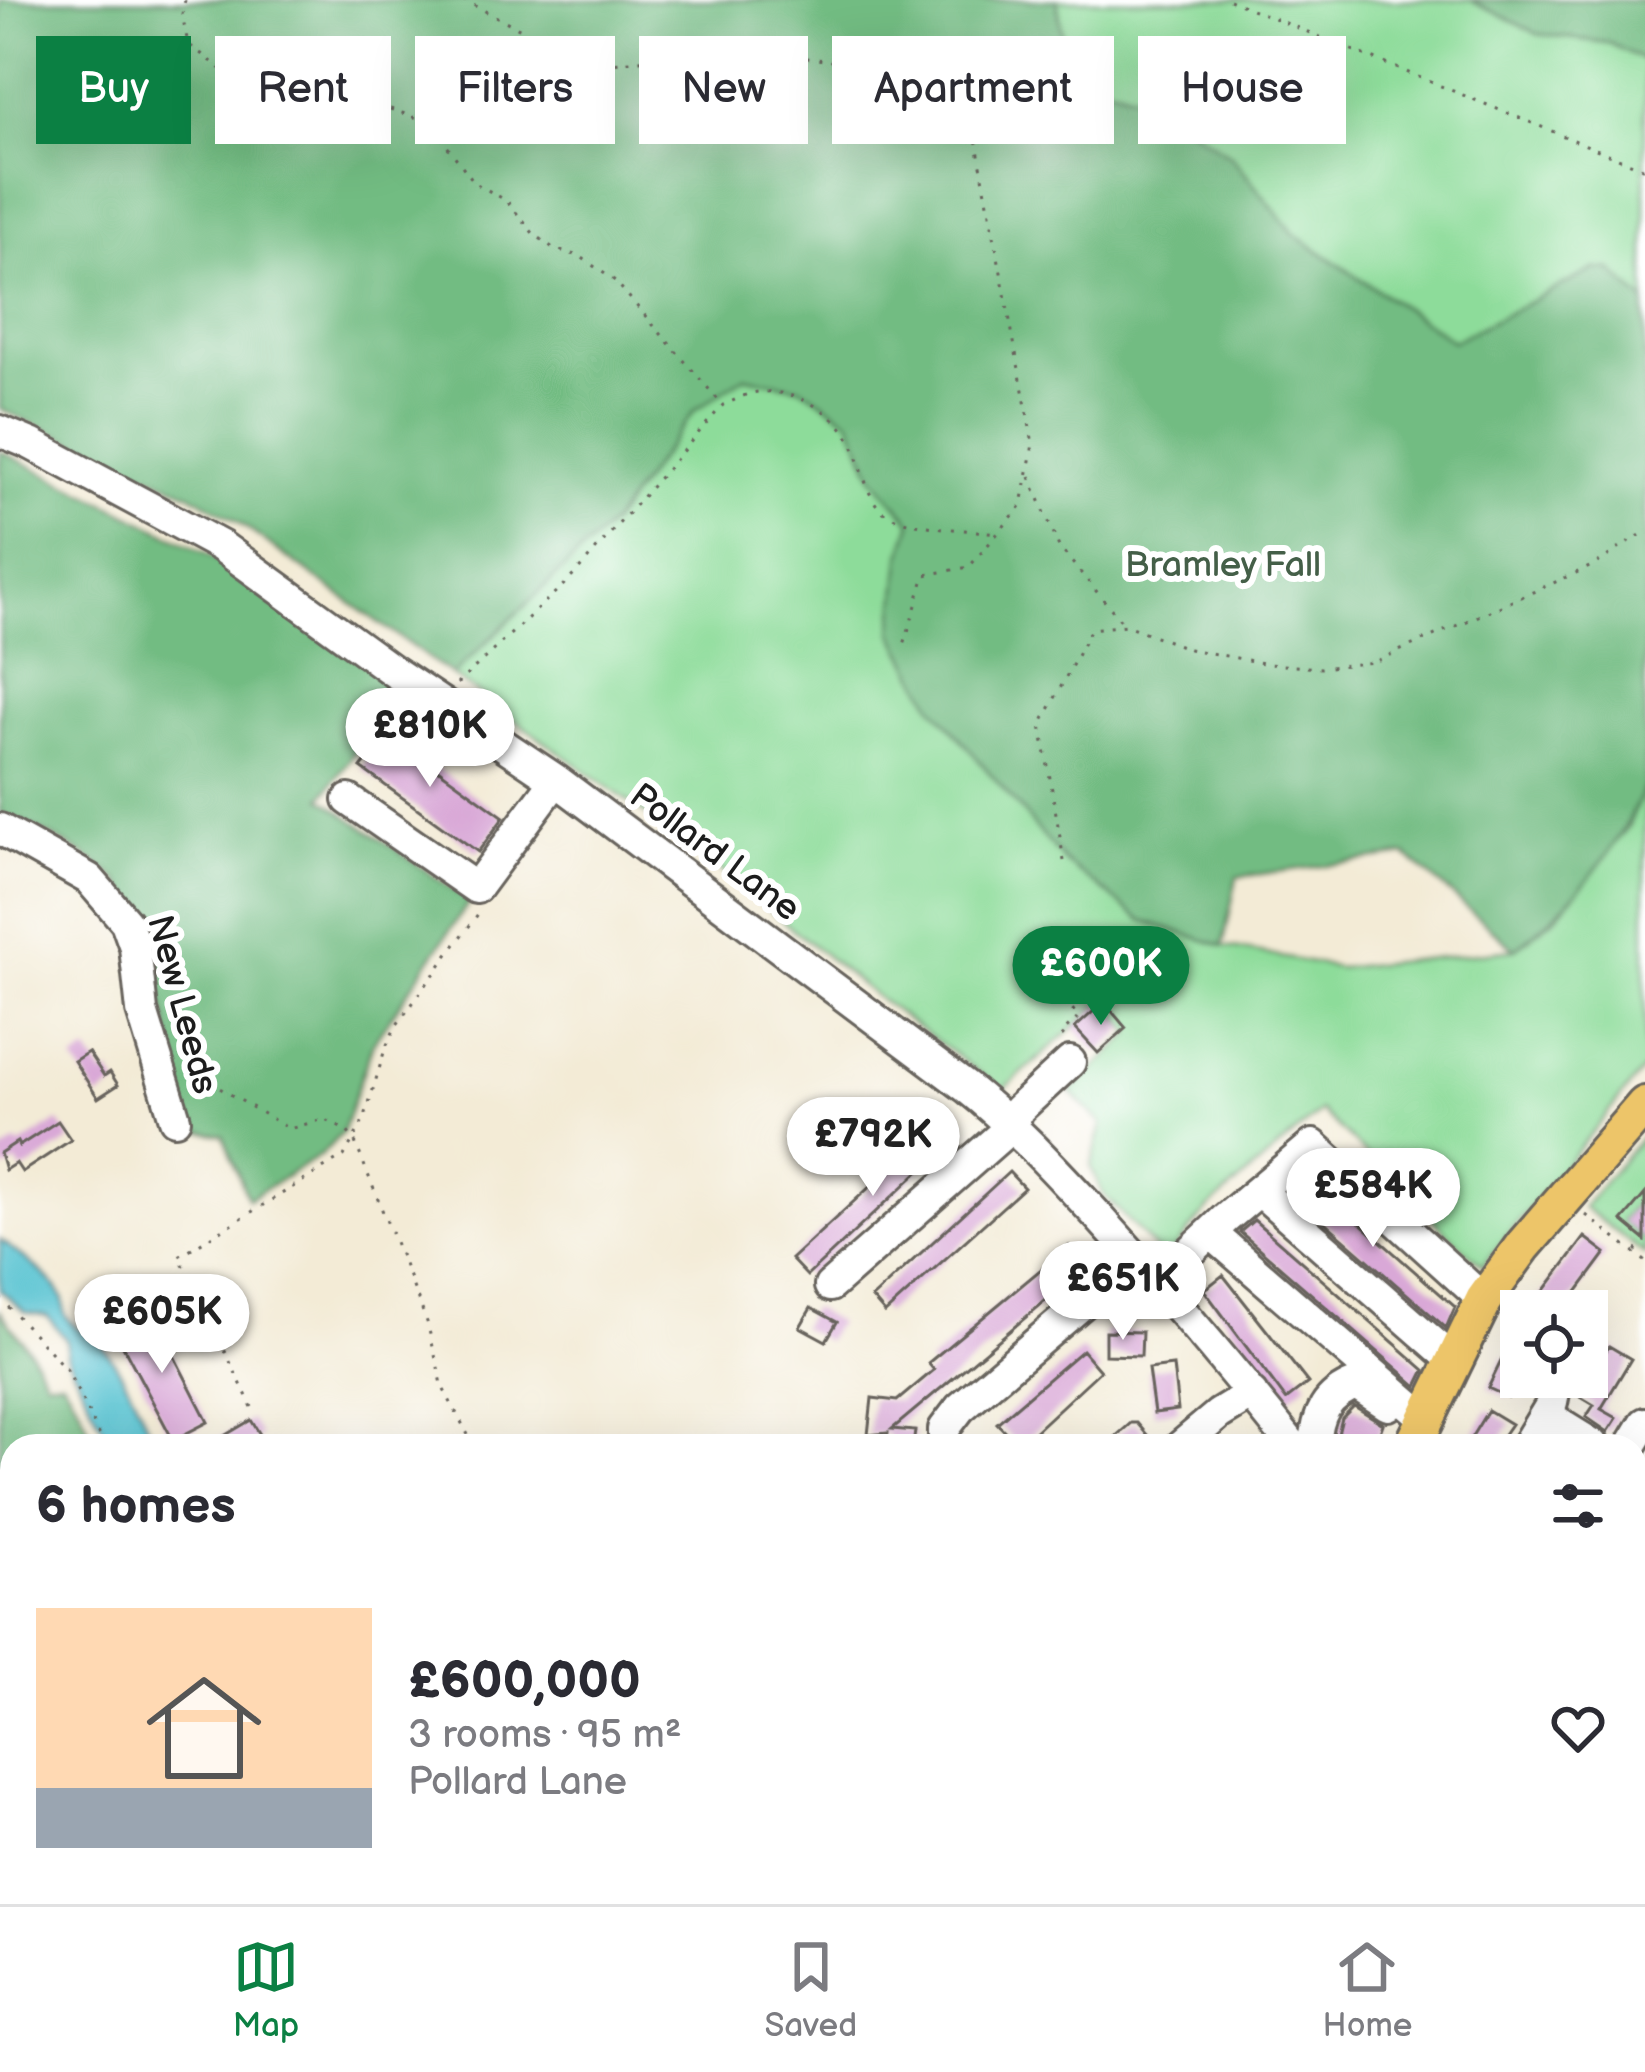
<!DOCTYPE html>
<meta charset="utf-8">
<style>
body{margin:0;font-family:"Balsamiq Sans",sans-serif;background:#f2f2f3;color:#2b2b33;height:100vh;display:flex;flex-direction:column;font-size:45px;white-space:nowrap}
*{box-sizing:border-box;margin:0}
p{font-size:39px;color:#7c7c81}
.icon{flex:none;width:66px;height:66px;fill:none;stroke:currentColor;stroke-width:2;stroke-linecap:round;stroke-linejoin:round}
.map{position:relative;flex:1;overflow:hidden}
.drawer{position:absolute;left:0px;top:1434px;width:1647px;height:471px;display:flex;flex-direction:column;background:#fff;border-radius:36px 36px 0 0;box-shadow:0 12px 48px #0002}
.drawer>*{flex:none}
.guide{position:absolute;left:36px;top:36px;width:1575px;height:108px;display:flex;gap:24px}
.fabs{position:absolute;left:1500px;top:1290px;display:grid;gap:24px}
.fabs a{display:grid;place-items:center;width:108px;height:108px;border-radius:0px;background:#fff;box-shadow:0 12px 48px #0002;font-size:60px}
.price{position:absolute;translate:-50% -102px;padding:0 27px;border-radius:42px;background:#fff;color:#222;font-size:39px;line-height:78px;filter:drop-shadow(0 3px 6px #0008)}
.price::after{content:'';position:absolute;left:50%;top:72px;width:36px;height:27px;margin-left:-18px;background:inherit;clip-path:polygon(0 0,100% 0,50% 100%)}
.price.on{background:#0b8043;color:#fff}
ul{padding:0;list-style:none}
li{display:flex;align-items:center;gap:36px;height:300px;padding:0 36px}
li+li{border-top:3px solid #e1e1e2}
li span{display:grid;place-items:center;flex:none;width:336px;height:240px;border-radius:0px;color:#555}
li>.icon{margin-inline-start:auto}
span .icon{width:144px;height:144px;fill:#fffc;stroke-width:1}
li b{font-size:51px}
h2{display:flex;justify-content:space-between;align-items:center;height:144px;padding:0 36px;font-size:51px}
.tag{padding:0 42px;border-radius:0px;background:#fff;box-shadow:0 12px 48px #0002;font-size:42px;line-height:108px}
.tag.on{background:#0b8043;color:#fff}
.tabs{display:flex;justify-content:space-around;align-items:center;height:168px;border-top:3px solid #e1e1e2;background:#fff;font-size:33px;color:#7c7c81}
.tabs a{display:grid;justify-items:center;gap:6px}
.tabs .on{color:#0b8043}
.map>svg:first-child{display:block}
.green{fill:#8ddc9a;stroke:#547c5b;stroke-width:3}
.forest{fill:#72bc82;stroke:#476c4f;stroke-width:3}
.water{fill:#58c3d1;stroke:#3a7076;stroke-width:3}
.building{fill:#d9a8d7}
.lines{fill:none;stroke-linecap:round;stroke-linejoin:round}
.minor-casing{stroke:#67645d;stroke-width:36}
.major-casing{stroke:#67645d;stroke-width:42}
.path{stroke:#67645d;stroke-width:3;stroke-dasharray:3 9;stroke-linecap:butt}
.minor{stroke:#fff;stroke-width:30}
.major{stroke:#edc569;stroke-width:36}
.labels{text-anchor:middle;stroke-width:12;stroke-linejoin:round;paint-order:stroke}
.park-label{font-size:36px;fill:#445f48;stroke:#fff}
.street-label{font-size:36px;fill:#1c1c1c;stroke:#fff}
</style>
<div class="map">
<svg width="1645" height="1904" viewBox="0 0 1645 1904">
<rect width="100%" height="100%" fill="#fff"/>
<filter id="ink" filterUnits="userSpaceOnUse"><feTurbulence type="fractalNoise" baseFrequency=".00833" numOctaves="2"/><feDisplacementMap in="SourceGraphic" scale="24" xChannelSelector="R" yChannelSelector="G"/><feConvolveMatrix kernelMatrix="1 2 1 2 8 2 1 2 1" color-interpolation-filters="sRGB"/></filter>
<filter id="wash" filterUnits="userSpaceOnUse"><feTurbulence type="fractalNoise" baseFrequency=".004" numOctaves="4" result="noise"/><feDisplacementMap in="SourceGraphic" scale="48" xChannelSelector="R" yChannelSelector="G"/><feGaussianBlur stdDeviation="2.7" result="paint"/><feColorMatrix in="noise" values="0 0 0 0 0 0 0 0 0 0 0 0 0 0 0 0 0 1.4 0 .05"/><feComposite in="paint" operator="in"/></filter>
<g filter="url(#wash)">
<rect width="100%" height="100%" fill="#f3ebd6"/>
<path class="green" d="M1057,0H1470L1538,34L1609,43L1645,61V302L1611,270L1595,269L1454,341L1295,235L1232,157L1150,100L1068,74Z
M744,376L802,388L850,420L874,478L912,522L901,558L1141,920L1223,946L1339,968L1515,949L1556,917L1628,827L1645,785V1068L1482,1266L1321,1111L1207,1210L1165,1260L1103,1194L1091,1167L1102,1124L1070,1092L1132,1033L1103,1001L1003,1090L871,993L697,851L452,675L611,524L694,411Z
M1645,1133V1194L1622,1220L1642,1238L1645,1235V1254L1583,1207Z"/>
<path class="forest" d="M0,0H1057L1068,74L1150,100L1232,157L1295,235L1453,341L1595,269L1611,270L1645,302V785C1618,851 1571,906 1515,949L1406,855L1237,877L1223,946L1141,920L1064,861L933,706L893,632L901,558L912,522L874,478L850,420L802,388L745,376L694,411L611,524L452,675L235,520L189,493L0,409Z
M1470,0H1645V61L1609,43L1538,34Z
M0,451L207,553L403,686L322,798L470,901L373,1043L342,1133L321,1155L248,1199L223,1135L189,1130C178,1079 151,914 119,882C97,859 31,823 0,813Z
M0,1311L31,1352L46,1380H62L80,1408L96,1446H12V1741L0,1713Z
M12,1842V1893H248L251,1904H0V1848Z"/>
<path class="water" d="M0,1239C19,1257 51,1273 62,1298C65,1304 63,1311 66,1316C72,1328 91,1333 102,1345C126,1374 142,1411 155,1446H112L66,1355L67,1341L47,1316L25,1312L0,1290Z"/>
<g id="blocks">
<path class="building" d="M380,727L504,817L478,852L361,768L368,759L361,754Z
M1104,1002L1126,1028L1098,1053L1075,1028Z
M88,1052L104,1076L110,1072L118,1085L98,1098L74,1061Z
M943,1120L957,1136L807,1276L791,1259Z
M58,1121L71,1140L22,1172L16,1163L5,1170L0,1153L17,1142L19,1146Z
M1009,1172L1024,1188L885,1313L872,1298Z
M1307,1176L1455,1307L1446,1328L1289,1191Z
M1645,1194V1240L1622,1221Z
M1254,1220L1425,1370L1417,1386L1240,1232Z
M1585,1237L1606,1253L1563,1311H1557L1539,1298Z
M1069,1246L1086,1267L892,1429L915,1431L913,1446H887L888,1433L868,1435L872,1398L897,1401L934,1370L928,1363Z
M1223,1275L1308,1383L1286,1400L1204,1290Z
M811,1308L837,1322L826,1341L800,1327Z
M152,1313L208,1422L173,1440L115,1331Z
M1105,1331L1142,1332L1141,1356L1105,1355Z
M1609,1346L1631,1359L1601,1409L1617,1418L1608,1432L1586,1417L1594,1405L1579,1396Z
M1082,1350L1100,1371L1019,1446L997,1423Z
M1503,1357L1521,1366V1384L1516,1381L1508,1397L1488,1388Z
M1173,1366L1178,1410L1154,1413L1148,1369Z
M1354,1406L1383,1424L1375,1446H1335L1342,1418Z
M1488,1410L1511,1424L1502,1437L1497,1446H1466Z
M251,1420L261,1436L244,1446H207Z
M1131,1423H1137L1149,1437L1138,1446H1105Z"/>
</g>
</g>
<g filter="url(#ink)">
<use href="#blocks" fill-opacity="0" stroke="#67645d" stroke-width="3"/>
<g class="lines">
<defs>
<path id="minor" d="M0,431L31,444L221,546L393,671L556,780L966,1087C1015,1126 1055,1170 1097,1215C1165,1290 1230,1366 1293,1446
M349,800L476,888L556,780
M0,829L89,879L126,922L135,947L142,1011L175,1119
M1261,1192L1453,1360
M1211,1233L1426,1419
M1158,1282L1225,1219L1313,1145L1484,1300
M830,1286L1013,1125L1018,1110L1070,1062
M1545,1415L1595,1446
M944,1446V1429L960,1408L1136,1258
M1181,1446L1219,1414L1252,1394
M1315,1446C1317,1415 1326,1395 1356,1384L1388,1405
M1526,1446L1552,1403L1557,1377
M1631,1446L1645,1423
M1635,1818L1645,1805
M1635,1870L1645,1861
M1022,1893L1025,1904
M1138,1893L1143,1904
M1584,1904L1601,1893"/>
<path id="major" d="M1413,1446L1484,1300L1523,1246L1645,1105
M1314,1904L1316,1893"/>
</defs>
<use href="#minor" class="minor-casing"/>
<use href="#major" class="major-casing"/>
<path class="path" d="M185,0L182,14L188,44L230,75L259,74L292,80L342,102L363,100L429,122L475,183L507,201L533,233L553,248L581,257L615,281L721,403
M463,0L593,65L731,50L921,70L958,82L972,117L1033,444L1022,505L969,567L925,575L904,645
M1229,0L1645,169
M959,82L1104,64
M1030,477L1059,547L1124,624
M457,684L574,575L723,405C734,401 746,393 758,392C793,389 835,410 851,441C862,461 864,492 880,509C900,529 968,529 996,533
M1064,861L1041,725L1091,629L1126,625L1189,649L1268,664L1321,668L1374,662L1594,565L1645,532
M1049,982L1079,1017L1061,1034L1066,1039
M189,1070L289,1129L324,1119L347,1131L355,1142L427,1322L443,1388L474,1446
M1586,1215L1645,1261
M1636,1251L1645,1241
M0,1298L67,1370L105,1446
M252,1407L179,1256L344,1156L364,1120L385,1049L396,1026L478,914
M255,1893L258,1904"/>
<use href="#minor" class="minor"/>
<use href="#major" class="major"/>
</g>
</g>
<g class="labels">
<g class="park-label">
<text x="1223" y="576">Bramley Fall</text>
</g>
<g class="street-label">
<text transform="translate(716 851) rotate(37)" y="13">Pollard Lane</text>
<text transform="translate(184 1004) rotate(75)" y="13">New Leeds</text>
</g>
</g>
</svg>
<div class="fabs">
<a><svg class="icon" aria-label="locate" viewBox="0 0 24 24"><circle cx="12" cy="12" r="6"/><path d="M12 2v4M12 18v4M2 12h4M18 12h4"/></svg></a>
</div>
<b class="price" style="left:430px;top:790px">£810K</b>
<b class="price on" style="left:1101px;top:1028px">£600K</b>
<b class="price" style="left:873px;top:1199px">£792K</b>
<b class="price" style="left:1373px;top:1250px">£584K</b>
<b class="price" style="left:1123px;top:1343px">£651K</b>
<b class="price" style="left:162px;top:1376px">£605K</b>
<div class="guide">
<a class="tag on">Buy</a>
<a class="tag">Rent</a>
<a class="tag">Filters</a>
<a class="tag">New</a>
<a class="tag">Apartment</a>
<a class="tag">House</a>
</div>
<section class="drawer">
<h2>6 homes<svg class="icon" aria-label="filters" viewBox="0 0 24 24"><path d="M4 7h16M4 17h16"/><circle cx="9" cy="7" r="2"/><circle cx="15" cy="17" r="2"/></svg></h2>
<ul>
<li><span style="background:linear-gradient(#ffd9b3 75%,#9aa5b1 0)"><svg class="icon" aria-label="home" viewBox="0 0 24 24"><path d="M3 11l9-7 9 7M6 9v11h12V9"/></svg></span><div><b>£600,000</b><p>3 rooms · 95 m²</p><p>Pollard Lane</p></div><svg class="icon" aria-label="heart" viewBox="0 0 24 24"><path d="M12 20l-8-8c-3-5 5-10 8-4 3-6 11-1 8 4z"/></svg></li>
</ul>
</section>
</div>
<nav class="tabs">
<a class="on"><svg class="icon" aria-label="map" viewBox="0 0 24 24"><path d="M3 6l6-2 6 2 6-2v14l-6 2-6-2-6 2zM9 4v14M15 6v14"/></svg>Map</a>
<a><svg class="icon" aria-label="saved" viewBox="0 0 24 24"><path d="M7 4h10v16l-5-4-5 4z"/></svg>Saved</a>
<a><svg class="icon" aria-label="home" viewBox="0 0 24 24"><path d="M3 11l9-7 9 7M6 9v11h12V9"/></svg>Home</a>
</nav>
